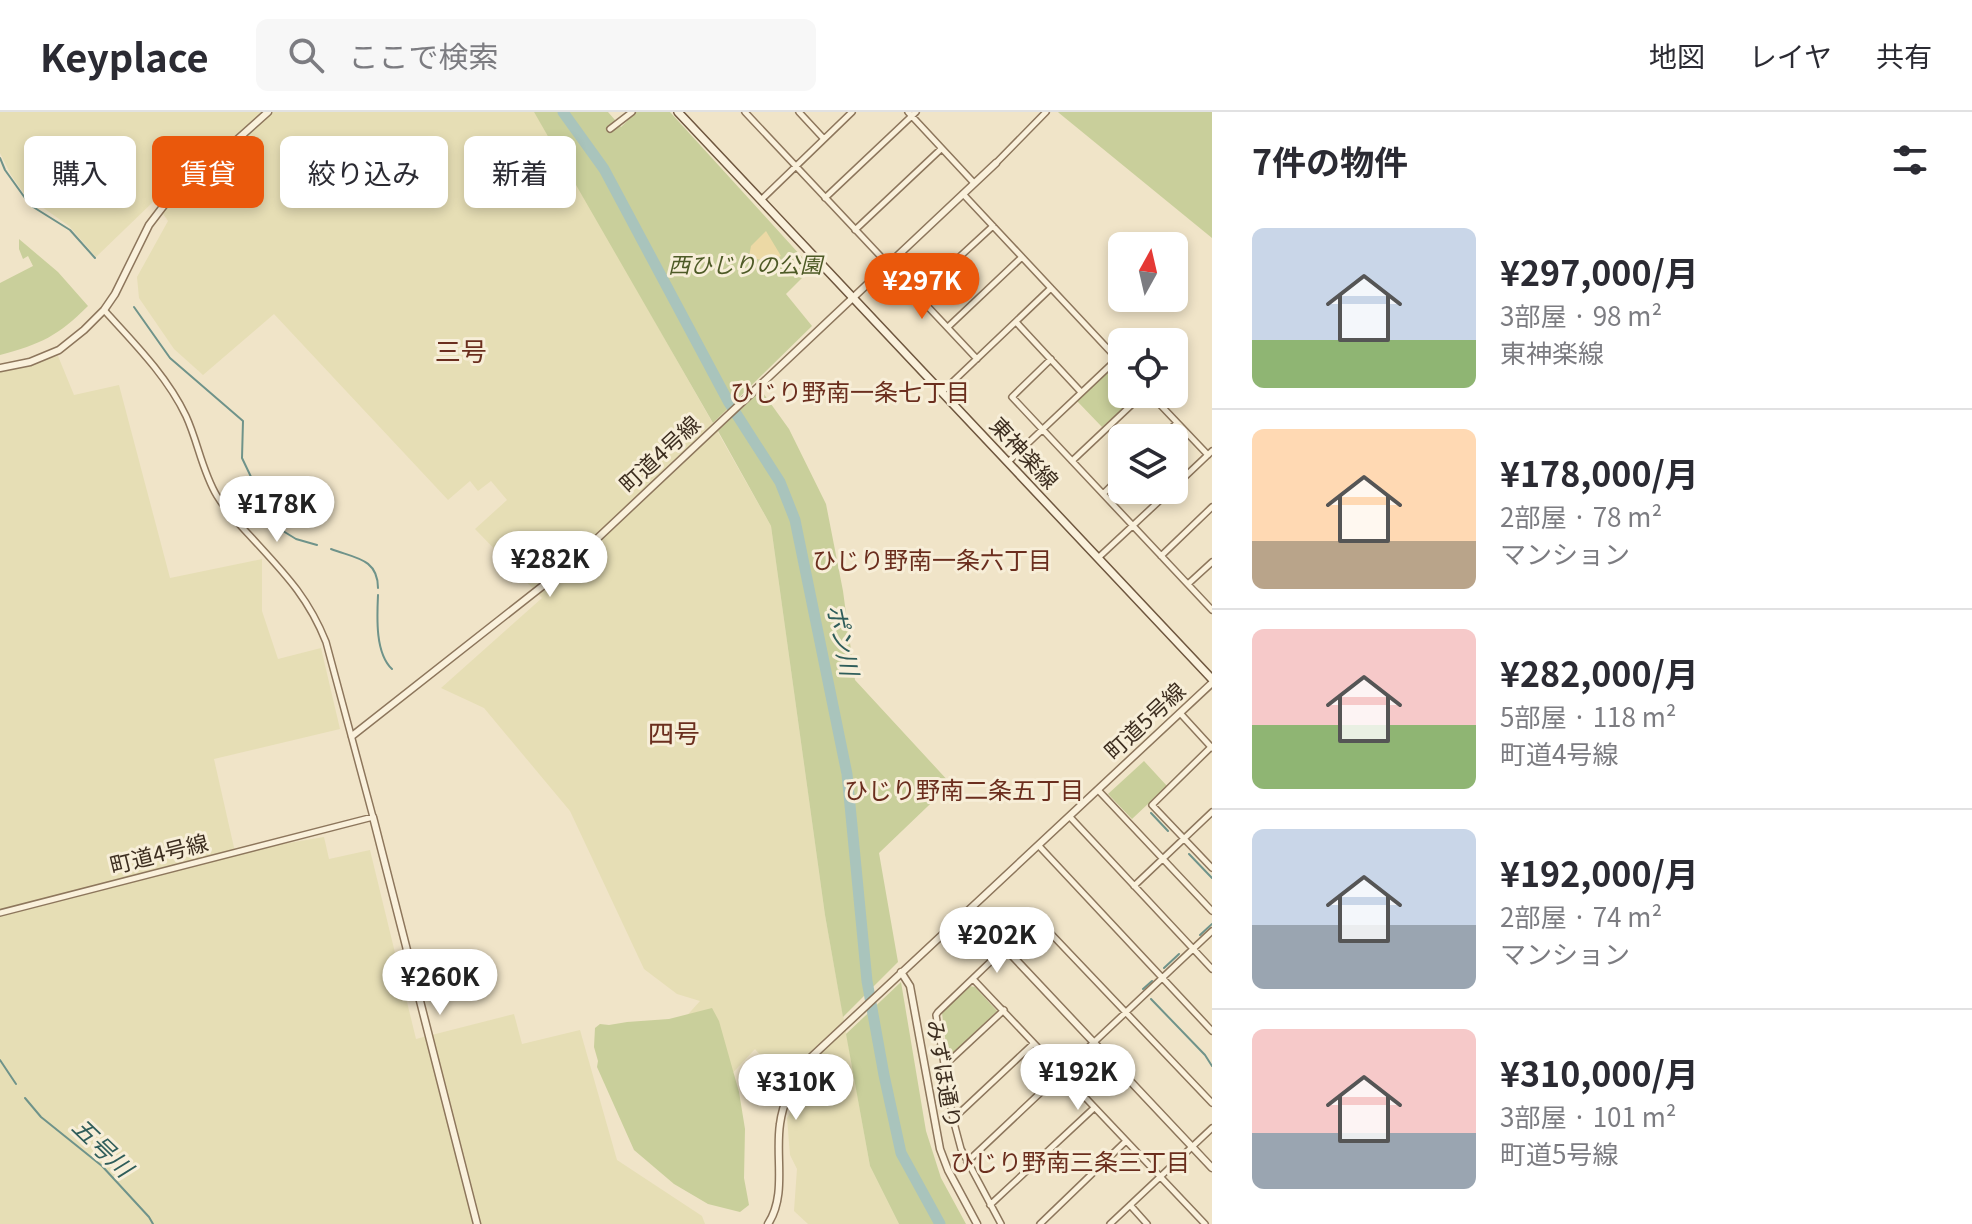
<!DOCTYPE html>
<html lang="ja">
<meta charset="utf-8">
<style>
body{margin:0;font-family:Georgia,"Noto Sans JP",serif;background:#f7f7f7;color:#2b2b33;height:100vh;display:flex;flex-direction:column;font-size:30px;white-space:nowrap}
*{box-sizing:border-box;margin:0}
p{font-size:26px;color:#7c7c81}
.icon{flex:none;width:44px;height:44px;fill:none;stroke:currentColor;stroke-width:2;stroke-linecap:round;stroke-linejoin:round}
.map{position:relative;flex:1;overflow:hidden}
.panel{display:flex;flex-direction:column;background:#fff;width:760px}
.panel>*{flex:none}
.banner{position:absolute;left:24px;top:24px;width:760px;height:72px;display:flex;gap:16px}
.needle{width:52px;rotate:8deg}
.controls{position:absolute;left:1108px;top:120px;display:grid;gap:16px}
.controls a{display:grid;place-items:center;width:80px;height:80px;border-radius:12px;background:#fff;box-shadow:0 4px 12px #0003;font-size:40px}
.price{position:absolute;translate:-50% -68px;padding:0 18px;border-radius:28px;background:#fff;color:#222;font-size:26px;line-height:52px;filter:drop-shadow(0 2px 4px #0008)}
.price::after{content:'';position:absolute;left:50%;top:48px;width:24px;height:18px;margin-left:-12px;background:inherit;clip-path:polygon(0 0,100% 0,50% 100%)}
.price.on{background:#ea580c;color:#fff}
ul{padding:0;list-style:none}
li{display:flex;align-items:center;gap:24px;height:200px;padding:0 40px}
li+li{border-top:2px solid #e1e1e2}
li span{display:grid;place-items:center;flex:none;width:224px;height:160px;border-radius:12px;color:#555}
li>.icon{margin-inline-start:auto}
span .icon{width:96px;height:96px;fill:#fffc;stroke-width:1}
li b{font-size:34px}
h2{display:flex;justify-content:space-between;align-items:center;height:96px;padding:0 40px;font-size:34px}
.tag{padding:0 28px;border-radius:12px;background:#fff;box-shadow:0 4px 12px #0003;font-size:28px;line-height:72px}
.tag.on{background:#ea580c;color:#fff}
header{display:flex;align-items:center;gap:48px;box-sizing:border-box;height:112px;padding:0 40px;background:#fff;border-bottom:2px solid #e1e1e2}
header strong{font-size:38px}
nav{display:flex;gap:44px;margin-inline-start:auto;font-size:28px}
.search{width:560px;height:72px;background:#f7f7f7;display:flex;align-items:center;gap:20px;box-sizing:border-box;padding:0 28px;border-radius:12px;color:#7c7c81;font-size:30px}
main{display:flex;flex:1;min-height:0}
.map>svg:first-child{display:block}
.farmland{fill:#e6deb5}
.green{fill:#c9cf9b}
.sand{fill:#ecd9a5}
.lines{fill:none;stroke-linecap:round;stroke-linejoin:round}
.stream{stroke:#6f938a;stroke-width:2}
.river{stroke:#a9c4bc;stroke-width:11}
.minor-casing{stroke:#8d765c;stroke-width:8}
.tertiary-casing{stroke:#8d765c;stroke-width:9}
.secondary-casing{stroke:#6f573f;stroke-width:10}
.minor{stroke:#faf1dc;stroke-width:5}
.tertiary{stroke:#faf1dc;stroke-width:6}
.secondary{stroke:#faf1dc;stroke-width:7}
.labels{text-anchor:middle;stroke-width:6;stroke-linejoin:round;paint-order:stroke}
.park-label{font-size:22px;font-style:italic;fill:#4d5a26;stroke:#f7eed8}
.street-label{font-size:22px;fill:#3d2e20;stroke:#f7eed8}
.neighbourhood-label{font-size:24px;fill:#6b2e1e;stroke:#f7eed8}
.water-label{font-size:24px;font-style:italic;fill:#2f5d5a;stroke:#f7eed8}
.quarter-label{font-size:26px;fill:#6b2e1e;stroke:#f7eed8}
</style>
<header>
<strong>Keyplace</strong>
<div class="search"><svg class="icon" aria-label="search" viewBox="0 0 24 24"><circle cx="10" cy="10" r="6"/><path d="M15 15l6 6"/></svg>ここで検索</div>
<nav><a>地図</a><a>レイヤ</a><a>共有</a></nav>
</header>
<main>
<div class="map">
<svg width="1212" height="1112" viewBox="0 0 1212 1112">
<rect width="100%" height="100%" fill="#f0e4c8"/>
<path class="farmland" d="M0,0H534L556,35L771,414L825,803L870,1054L899,1112H808L794,1099L797,1057L790,1043L787,1006L798,988L755,937L712,983L674,918L700,889L677,882L644,857L570,699L484,596L441,576L542,486L475,417L507,388L491,369L478,379L470,369L448,388L274,202L203,263L174,237L139,186L137,165L168,109L154,89L96,145L69,114L25,83L11,63L0,41Z
M58,244L74,283L119,273L170,466L262,447V499L278,547L321,536L340,617L214,647L235,740L324,725L329,747L370,738L416,927L514,902L522,932L580,918L617,1048L702,1104L705,1112H0V256Z"/>
<path class="green" d="M534,0H608L621,15L636,0H670L812,156L786,182L812,214L713,311Z
M1058,0H1212V126L1059,1Z
M19,127L58,160L88,194C58,224 41,232 0,243V171L33,154L28,144L23,147L19,137Z
M1114,254H1119L1122,258V282H1139L1102,315L1077,289Z
M761,278L789,317L826,392L843,479L855,568L951,672L879,741L898,850L843,905L825,803L771,414L718,319Z
M1144,649L1167,674L1132,707L1108,682Z
M901,870L926,1019L941,1066L966,1112H899L870,1054L846,922Z
M969,874L975,875L997,899L952,942L947,940L942,901Z
M712,896L719,909L739,980L745,1017L744,1066L749,1093L740,1100L708,1092L674,1072L634,1038L597,955L598,949L594,935L595,916L600,912L609,913L627,910L669,907Z"/>
<path class="sand" d="M766,119L781,144L769,150L749,145L751,134Z"/>
<g class="lines">
<path class="stream" d="M0,46L5,58L30,93L70,118L95,146
M134,195L170,246L243,309L242,346L272,409L283,419L296,427L317,433
M331,437C354,446 378,446 378,476
M378,483C377,505 375,541 392,557
M1151,701L1168,719
M1189,742L1212,766
M1200,823L1212,812
M1164,856L1179,842
M1143,877L1152,869
M1151,887L1205,943L1212,954
M0,948L16,972
M25,986L41,1005L102,1054L149,1105L153,1112"/>
<path class="river" d="M563,0L604,57L728,289L780,370L795,408L847,662L867,869L884,963L901,1041L940,1112"/>
<defs>
<path id="minor" d="M745,0L977,247
M799,0L824,27
M908,0L974,71
M610,17L632,0
M996,51L1046,0
M963,82L1122,252
M825,86L916,0
M761,88L852,0
M855,118L941,37
M917,184L993,114
M1016,210L1081,280
M948,215L1022,145
M1051,247L1012,285L1212,498
M942,280L1051,176
M1150,282L1208,343
M1161,326L1177,311
M1072,349L1143,282
M1008,350L1117,247
M1174,375L1212,339
M1103,382L1122,363
M1161,444L1212,395
M1098,446L1171,378
M1188,472L1212,450
M1180,601L1212,636
M1211,635L1152,693L1212,756
M1098,678L1212,799
M1070,705L1212,857
M1039,734L1212,919
M1134,774L1212,700
M0,801L373,705L326,530C308,485 285,462 252,426C240,413 226,399 217,384C202,359 198,330 186,304C167,264 134,231 104,198
M973,867L1205,1112
M946,952L1004,898
M953,1007L1033,932
M967,1050L1212,819
M990,1093L1094,996
M1130,1093L1147,1112
M1001,1112L961,1037L953,1007L936,903L938,900L1036,806L1212,991
M1040,1112L1126,1029
M1110,1112L1212,1016"/>
<path id="tertiary" d="M0,256L30,250L59,238L84,218L104,198L115,182L149,113L165,92L268,0
M352,624L568,454L996,51
M373,705L477,1112
M970,799L1212,1056
M901,860L910,874L940,1037L948,1058L977,1112
M768,1112C787,1083 775,1045 780,1012C783,988 794,968 807,949L1212,571"/>
<path id="secondary" d="M678,0L1212,567"/>
</defs>
<use href="#minor" class="minor-casing"/>
<use href="#tertiary" class="tertiary-casing"/>
<use href="#secondary" class="secondary-casing"/>
<use href="#minor" class="minor"/>
<use href="#tertiary" class="tertiary"/>
<use href="#secondary" class="secondary"/>
</g>
<g class="labels">
<g class="park-label">
<text x="745" y="161">西ひじりの公園</text>
</g>
<g class="street-label">
<text transform="translate(1024 341) rotate(47)" y="8">東神楽線</text>
<text transform="translate(660 342) rotate(-43)" y="8">町道4号線</text>
<text transform="translate(1145 609) rotate(-43)" y="8">町道5号線</text>
<text transform="translate(159 742) rotate(-14)" y="8">町道4号線</text>
<text transform="translate(944 962) rotate(80)" y="8">みずほ通り</text>
</g>
<g class="neighbourhood-label">
<text x="850" y="289">ひじり野南一条七丁目</text>
<text x="932" y="457">ひじり野南一条六丁目</text>
<text x="964" y="687">ひじり野南二条五丁目</text>
<text x="1070" y="1059">ひじり野南三条三丁目</text>
</g>
<g class="water-label">
<text transform="translate(842 528) rotate(78)" y="8">ポン川</text>
<text transform="translate(102 1036) rotate(44)" y="8">五号川</text>
</g>
<g class="quarter-label">
<text x="461" y="249">三号</text>
<text x="674" y="631">四号</text>
</g>
</g>
</svg>
<div class="controls">
<a><svg class="needle" viewBox="-14 -14 28 28"><path d="M0-13l5 13h-10z" fill="#e53935"/><path d="M0 13l5-13h-10z" fill="#7c7c81"/></svg></a>
<a><svg class="icon" aria-label="locate" viewBox="0 0 24 24"><circle cx="12" cy="12" r="6"/><path d="M12 2v4M12 18v4M2 12h4M18 12h4"/></svg></a>
<a><svg class="icon" aria-label="layers" viewBox="0 0 24 24"><path d="M12 4l9 5-9 5-9-5zM3 14l9 5 9-5"/></svg></a>
</div>
<b class="price on" style="left:922px;top:209px">¥297K</b>
<b class="price" style="left:277px;top:432px">¥178K</b>
<b class="price" style="left:550px;top:487px">¥282K</b>
<b class="price" style="left:997px;top:863px">¥202K</b>
<b class="price" style="left:440px;top:905px">¥260K</b>
<b class="price" style="left:1078px;top:1000px">¥192K</b>
<b class="price" style="left:796px;top:1010px">¥310K</b>
<div class="banner">
<a class="tag">購入</a>
<a class="tag on">賃貸</a>
<a class="tag">絞り込み</a>
<a class="tag">新着</a>
</div>
</div>
<section class="panel">
<h2>7件の物件<svg class="icon" aria-label="filters" viewBox="0 0 24 24"><path d="M4 7h16M4 17h16"/><circle cx="9" cy="7" r="2"/><circle cx="15" cy="17" r="2"/></svg></h2>
<ul>
<li><span style="background:linear-gradient(#c9d6e8 70%,#8fb573 0)"><svg class="icon" aria-label="home" viewBox="0 0 24 24"><path d="M3 11l9-7 9 7M6 9v11h12V9"/></svg></span><div><b>¥297,000/月</b><p>3部屋 · 98 m²</p><p>東神楽線</p></div></li>
<li><span style="background:linear-gradient(#ffd9b3 70%,#b9a48a 0)"><svg class="icon" aria-label="home" viewBox="0 0 24 24"><path d="M3 11l9-7 9 7M6 9v11h12V9"/></svg></span><div><b>¥178,000/月</b><p>2部屋 · 78 m²</p><p>マンション</p></div></li>
<li><span style="background:linear-gradient(#f6c9c9 60%,#8fb573 0)"><svg class="icon" aria-label="home" viewBox="0 0 24 24"><path d="M3 11l9-7 9 7M6 9v11h12V9"/></svg></span><div><b>¥282,000/月</b><p>5部屋 · 118 m²</p><p>町道4号線</p></div></li>
<li><span style="background:linear-gradient(#c9d6e8 60%,#9aa5b1 0)"><svg class="icon" aria-label="home" viewBox="0 0 24 24"><path d="M3 11l9-7 9 7M6 9v11h12V9"/></svg></span><div><b>¥192,000/月</b><p>2部屋 · 74 m²</p><p>マンション</p></div></li>
<li><span style="background:linear-gradient(#f6c9c9 65%,#9aa5b1 0)"><svg class="icon" aria-label="home" viewBox="0 0 24 24"><path d="M3 11l9-7 9 7M6 9v11h12V9"/></svg></span><div><b>¥310,000/月</b><p>3部屋 · 101 m²</p><p>町道5号線</p></div></li>
</ul>
</section>
</main>
